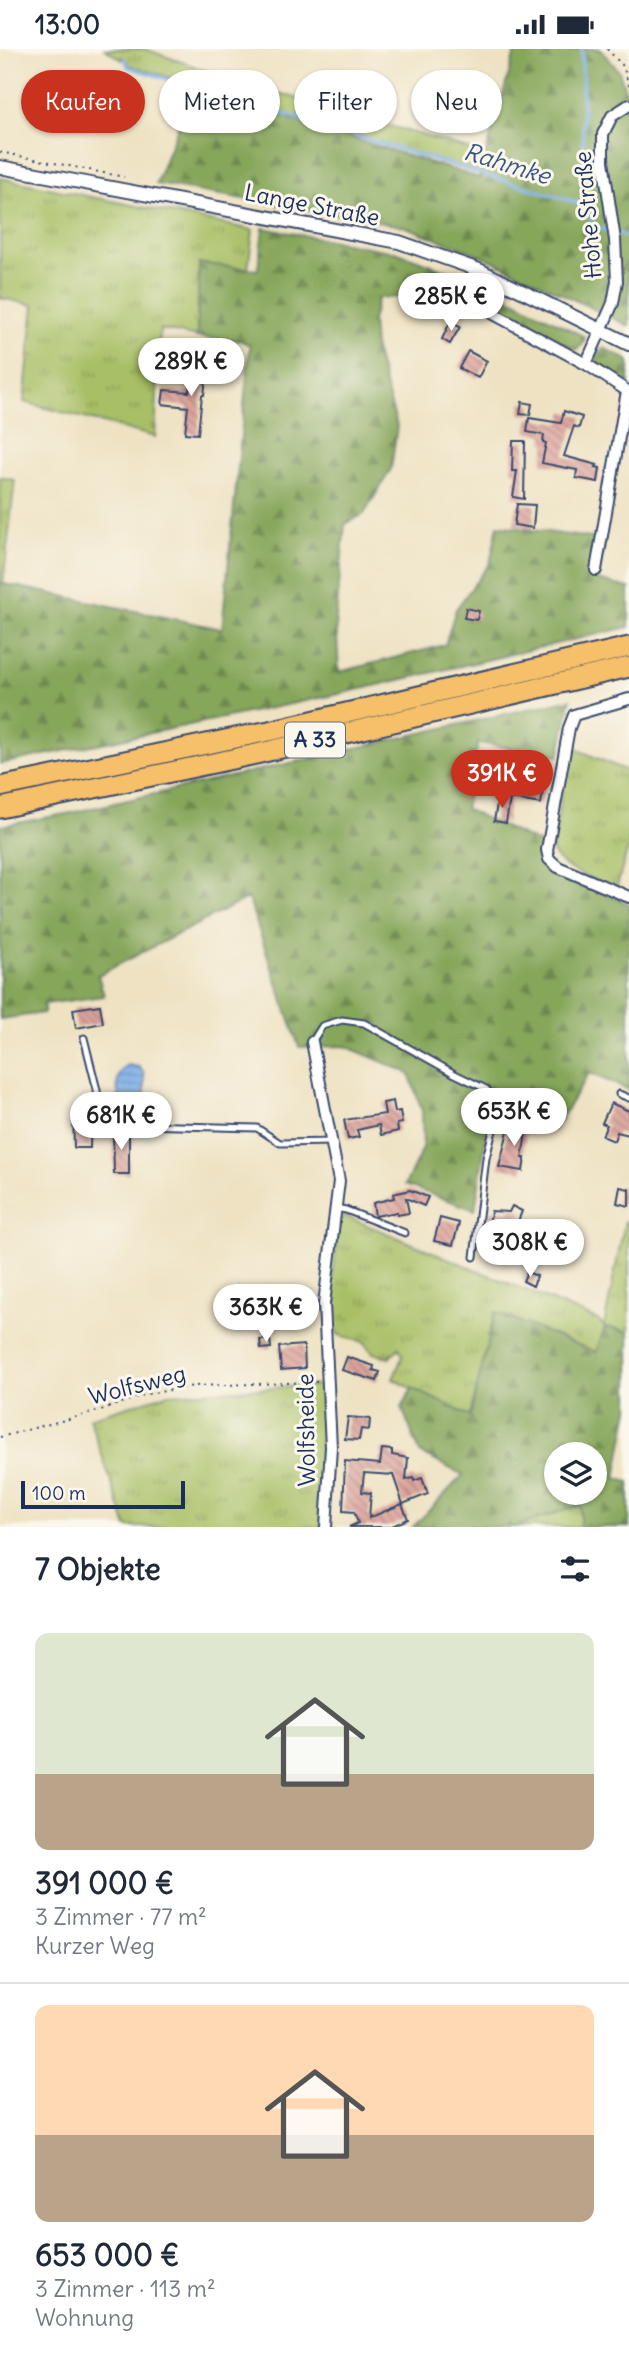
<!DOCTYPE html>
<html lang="de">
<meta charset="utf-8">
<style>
body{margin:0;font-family:Delius,sans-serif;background:#f6f6f7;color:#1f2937;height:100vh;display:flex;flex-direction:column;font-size:26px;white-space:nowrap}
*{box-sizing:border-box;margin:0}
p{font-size:23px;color:#747a83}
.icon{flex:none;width:38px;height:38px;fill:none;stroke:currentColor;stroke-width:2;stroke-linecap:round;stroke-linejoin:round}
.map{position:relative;height:1478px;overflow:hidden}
.details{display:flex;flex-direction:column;background:#fff;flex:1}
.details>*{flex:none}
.guide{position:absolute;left:21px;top:21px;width:588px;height:63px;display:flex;gap:14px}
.buttons{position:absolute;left:544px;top:1393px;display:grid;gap:14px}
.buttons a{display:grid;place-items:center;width:63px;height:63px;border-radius:50%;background:#fff;box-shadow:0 2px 5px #0004;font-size:35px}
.scale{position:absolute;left:21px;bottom:18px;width:164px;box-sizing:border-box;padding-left:7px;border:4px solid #1b2f5e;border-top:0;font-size:19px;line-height:24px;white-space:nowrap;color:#1b2f5e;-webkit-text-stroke:5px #fbf7ec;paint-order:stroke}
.price{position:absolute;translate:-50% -60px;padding:0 16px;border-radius:24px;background:#fff;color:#222;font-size:23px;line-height:46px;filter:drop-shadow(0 2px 4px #0008)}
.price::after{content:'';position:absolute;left:50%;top:42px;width:21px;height:16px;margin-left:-10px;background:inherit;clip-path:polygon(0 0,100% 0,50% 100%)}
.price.on{background:#c8321e;color:#fff}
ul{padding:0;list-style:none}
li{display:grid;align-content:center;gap:14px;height:371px;padding:0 35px}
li+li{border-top:2px solid #e0e1e3}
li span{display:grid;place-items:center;height:217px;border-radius:14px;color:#555}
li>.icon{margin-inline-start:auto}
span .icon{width:126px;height:126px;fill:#fffc;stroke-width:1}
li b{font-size:30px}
h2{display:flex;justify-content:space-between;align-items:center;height:84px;padding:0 35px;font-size:30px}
.pill{padding:0 24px;border-radius:32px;background:#fff;box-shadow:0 2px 5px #0004;font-size:24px;line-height:63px}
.pill.on{background:#c8321e;color:#fff}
.status{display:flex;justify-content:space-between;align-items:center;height:49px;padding:0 35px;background:#fff;direction:ltr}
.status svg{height:19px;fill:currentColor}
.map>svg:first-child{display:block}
.grass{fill:url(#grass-tufts);stroke:#627762;stroke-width:2}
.forest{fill:url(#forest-firs);stroke:#506a5c;stroke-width:2;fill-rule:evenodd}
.water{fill:url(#water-rules);stroke:#4b6ea3;stroke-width:2}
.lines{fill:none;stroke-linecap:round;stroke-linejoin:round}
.stream{stroke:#7baee8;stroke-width:3.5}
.building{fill:url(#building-back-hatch)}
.service-casing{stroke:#3b4a6d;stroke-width:9}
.minor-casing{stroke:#3b4a6d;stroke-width:14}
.tertiary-casing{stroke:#3b4a6d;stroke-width:16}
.motorway-casing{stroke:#3b4a6d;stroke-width:23}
.path{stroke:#3b4a6d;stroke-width:2;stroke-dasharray:2 5;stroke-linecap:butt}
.service{stroke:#fff;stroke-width:5}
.minor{stroke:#fff;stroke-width:10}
.tertiary{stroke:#fff;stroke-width:12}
.motorway{stroke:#f6c06b;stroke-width:19}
.labels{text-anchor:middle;stroke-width:6;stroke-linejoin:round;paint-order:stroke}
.shield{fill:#fbf7ec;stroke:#5e6b89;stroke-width:2}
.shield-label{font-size:21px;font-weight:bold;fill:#1b2f5e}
.street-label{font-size:23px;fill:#1b2f5e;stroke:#fbf7ec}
.water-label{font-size:24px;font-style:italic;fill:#385587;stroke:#fbf7ec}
</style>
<div class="status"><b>13:00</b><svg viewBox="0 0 49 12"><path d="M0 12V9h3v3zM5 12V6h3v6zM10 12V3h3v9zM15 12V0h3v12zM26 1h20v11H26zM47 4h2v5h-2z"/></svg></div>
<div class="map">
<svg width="629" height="1478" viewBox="0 0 629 1478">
<defs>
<pattern id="grass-tufts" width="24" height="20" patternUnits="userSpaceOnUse" patternTransform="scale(1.75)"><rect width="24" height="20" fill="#a8bf65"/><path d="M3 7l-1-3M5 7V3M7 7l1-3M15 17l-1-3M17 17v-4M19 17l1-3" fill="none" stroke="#889c56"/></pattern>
<pattern id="forest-firs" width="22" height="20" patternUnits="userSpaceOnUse" patternTransform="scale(1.75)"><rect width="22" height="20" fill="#86a65a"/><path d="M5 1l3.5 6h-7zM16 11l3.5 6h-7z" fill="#6d884e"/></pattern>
<pattern id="water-rules" width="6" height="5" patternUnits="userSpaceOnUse" patternTransform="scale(1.75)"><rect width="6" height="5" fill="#7baee8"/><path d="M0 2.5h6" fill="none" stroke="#648ebf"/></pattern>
<pattern id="building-back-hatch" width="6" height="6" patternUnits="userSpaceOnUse" patternTransform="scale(1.75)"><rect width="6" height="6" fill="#dba29a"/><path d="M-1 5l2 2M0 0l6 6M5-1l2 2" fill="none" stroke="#b18481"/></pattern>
</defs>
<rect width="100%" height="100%" fill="#fbf7ec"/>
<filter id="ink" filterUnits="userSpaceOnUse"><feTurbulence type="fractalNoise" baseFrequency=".0143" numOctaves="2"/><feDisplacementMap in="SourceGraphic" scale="14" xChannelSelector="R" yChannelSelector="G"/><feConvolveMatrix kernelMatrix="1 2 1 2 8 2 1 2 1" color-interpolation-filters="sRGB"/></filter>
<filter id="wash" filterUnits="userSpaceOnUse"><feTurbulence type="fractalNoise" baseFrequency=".00686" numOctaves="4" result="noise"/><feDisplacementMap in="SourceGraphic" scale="28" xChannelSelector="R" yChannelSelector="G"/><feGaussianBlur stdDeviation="1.57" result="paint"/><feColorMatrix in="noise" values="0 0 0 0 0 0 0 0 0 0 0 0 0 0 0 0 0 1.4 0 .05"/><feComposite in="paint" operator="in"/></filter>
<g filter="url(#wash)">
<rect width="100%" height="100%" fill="#eee2c3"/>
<path class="grass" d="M105,0H145L225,28L485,105L480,125L129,16L126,10L122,8V11Z
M0,129L253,181L248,220L199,215L197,288L160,280L155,388L24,353L34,256L0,249Z
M0,428L15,431L3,535L0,534Z
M569,697L629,723V796L616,840C599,832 558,820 552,802Z
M345,1167L598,1271L604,1277L625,1172L629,1174V1283L605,1278L597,1303L470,1368L393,1330L403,1306L399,1299L389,1309L373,1304L364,1293L339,1286L331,1277V1242L339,1171Z
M319,1336L325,1341L327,1414L321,1478H127L89,1369L168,1345Z
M581,1456L580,1478H514Z"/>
<path class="forest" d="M516,0H600L619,22L629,54V277L487,209L403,177L156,135L193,39L479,129Z
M263,179L395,203L477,232L585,288L583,295L576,301L432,223L426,233L410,223L400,248L378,249L372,272L374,297L397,377L391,420L364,465L345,475L336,568L339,623L445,596L456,560L490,514L498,476L605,491L597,531L629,539V578L339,645L0,715V534L222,580L250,296L241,292L197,288L199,214L258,221Z
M604,299L629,312V334L597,314V304Z
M571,650L559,707L478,694L465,760L543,796L542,807L553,822L629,855V1041L589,1024L554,1081L491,1055L475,1161L405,1136L423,1099L422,1062L409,1024L345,997L299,998L248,849L98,926L104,947L44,955V964L0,970V777L71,764Z
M495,1263L596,1303L605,1278L629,1283V1359L616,1429L629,1433V1478H580V1456L514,1478H413L463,1426L420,1404L402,1359L412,1339L470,1367ZM556,1405H595V1444H556Z"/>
<path class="water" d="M128,1016L139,1018L144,1024L146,1064H121C119,1047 111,1026 128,1016Z"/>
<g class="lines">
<path class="stream" d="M582,0L583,101L588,157
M125,10L128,18L588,157L593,177L629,188"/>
</g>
<g id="blocks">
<path class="building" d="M450,273L460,278L450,295L442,290Z
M219,291L228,292L226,303L218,302Z
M468,302L487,312L478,329L459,319Z
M192,317L211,319L210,330L206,329L204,346H202L198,385L185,384L188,358L162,355L164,341L189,343Z
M522,353L532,355L530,366L520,365Z
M564,362L582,368L579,379L574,377L564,407L597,416L596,418L600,419L598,433L576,429L577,421L542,414L546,394L543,393L544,386L527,383L529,369L561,374Z
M513,392H525L524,450L513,448L517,422H512Z
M517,455L535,456L533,479L514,476Z
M466,559L479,562L477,571L464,569Z
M515,733L543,741L541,755L512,750Z
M500,748L510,750L506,774L494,772L497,755L499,756Z
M100,956L103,974L76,979L73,960Z
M393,1052L395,1063L400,1062L402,1074L397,1075L398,1082L381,1086L379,1076L357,1081L359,1088L348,1090L344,1071L385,1065L383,1054Z
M611,1054L629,1062V1086L617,1083L614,1092L602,1087L607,1076L602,1074Z
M73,1063H91L90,1099H74Z
M510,1074L527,1078L522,1109H525L523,1122L499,1118Z
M113,1081H129V1125H114Z
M620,1138L629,1140V1157L617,1154Z
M410,1141L428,1148L424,1157L406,1149L409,1164L397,1166V1163L375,1167L373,1154L394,1149L393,1145Z
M512,1157L522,1162L515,1180L511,1179L507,1214L493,1211L495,1200L487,1198L491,1162L509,1163Z
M440,1169L459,1174L453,1196L434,1192Z
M527,1223L537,1227L533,1237L523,1232Z
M301,1255L303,1273L279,1276L277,1257Z
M270,1290L271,1299L261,1300L260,1291Z
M304,1296L305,1319L281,1321L279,1298Z
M347,1308L374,1317L373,1321L380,1323L377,1332L342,1321Z
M348,1368L370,1370L369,1381L361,1380L359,1391L345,1390Z
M382,1400L392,1401V1406L408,1409L406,1431L413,1429L414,1432L422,1429L428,1445L403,1455L393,1426L364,1424L362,1443L371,1444L369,1469L402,1455L408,1470L390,1478H349L358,1474L354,1463L343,1462L345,1412L380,1415Z"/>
</g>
</g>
<g filter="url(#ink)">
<use href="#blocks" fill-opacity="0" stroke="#3b4a6d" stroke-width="2"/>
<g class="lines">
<defs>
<path id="service" d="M84,989L97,1041L100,1075L257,1079L280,1094L333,1093
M312,993L322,977L342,971L364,974L455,1025L486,1040L494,1048L498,1062L486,1109L474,1208
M619,1045L629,1049
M335,1159L346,1161L405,1184"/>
<path id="minor" d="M629,56L612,67L603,85V112L615,191L617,232L613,254L586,315L629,343
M433,232L586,315
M596,521L627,342
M629,650L574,666L569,679L547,801L549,810L558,818L629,848
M312,993L339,1132L324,1255L331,1398L326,1478"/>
<path id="tertiary" d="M0,118L399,193L479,221L629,295"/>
<path id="motorway" d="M0,738L269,682L629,598
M0,759L256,705L629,618"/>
</defs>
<use href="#service" class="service-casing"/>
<use href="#minor" class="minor-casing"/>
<use href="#tertiary" class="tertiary-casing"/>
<use href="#motorway" class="motorway-casing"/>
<path class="path" d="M607,0L623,17L629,36
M0,103L124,128
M0,1388L95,1363L147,1345L194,1337L317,1333"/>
<use href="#service" class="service"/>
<use href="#minor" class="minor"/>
<use href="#tertiary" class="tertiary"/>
<use href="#motorway" class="motorway"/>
</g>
</g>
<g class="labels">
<rect class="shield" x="285" y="673.5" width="60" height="35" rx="5"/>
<g class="shield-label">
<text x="315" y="698">A 33</text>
</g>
<g class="street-label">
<text transform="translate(312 156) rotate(11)" y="8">Lange Straße</text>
<text transform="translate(588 166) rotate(-95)" y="8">Hohe Straße</text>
<text transform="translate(137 1336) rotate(-14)" y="8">Wolfsweg</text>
<text transform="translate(306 1381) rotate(-91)" y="8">Wolfsheide</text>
</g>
<g class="water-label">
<text transform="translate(507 115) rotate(17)" y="8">Rahmke</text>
</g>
</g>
</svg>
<div class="buttons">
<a><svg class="icon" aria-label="layers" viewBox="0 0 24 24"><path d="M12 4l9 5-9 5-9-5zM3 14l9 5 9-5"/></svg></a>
</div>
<div class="scale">100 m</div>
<b class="price" style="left:451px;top:284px">285K €</b>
<b class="price" style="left:191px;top:349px">289K €</b>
<b class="price on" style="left:502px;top:761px">391K €</b>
<b class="price" style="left:514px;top:1099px">653K €</b>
<b class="price" style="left:121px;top:1103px">681K €</b>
<b class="price" style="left:530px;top:1230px">308K €</b>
<b class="price" style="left:266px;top:1295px">363K €</b>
<div class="guide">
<a class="pill on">Kaufen</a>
<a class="pill">Mieten</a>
<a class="pill">Filter</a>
<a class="pill">Neu</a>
</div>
</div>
<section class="details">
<h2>7 Objekte<svg class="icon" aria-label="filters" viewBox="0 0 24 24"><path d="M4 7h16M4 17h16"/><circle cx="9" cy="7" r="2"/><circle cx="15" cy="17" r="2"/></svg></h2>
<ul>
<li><span style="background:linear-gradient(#dfe7d0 65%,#b9a48a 0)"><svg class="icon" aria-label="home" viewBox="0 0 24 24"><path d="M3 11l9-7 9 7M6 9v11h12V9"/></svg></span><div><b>391 000 €</b><p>3 Zimmer · 77 m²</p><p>Kurzer Weg</p></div></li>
<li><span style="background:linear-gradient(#ffd9b3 60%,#b9a48a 0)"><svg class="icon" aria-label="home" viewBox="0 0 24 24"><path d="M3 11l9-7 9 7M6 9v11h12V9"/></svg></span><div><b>653 000 €</b><p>3 Zimmer · 113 m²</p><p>Wohnung</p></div></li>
</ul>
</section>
